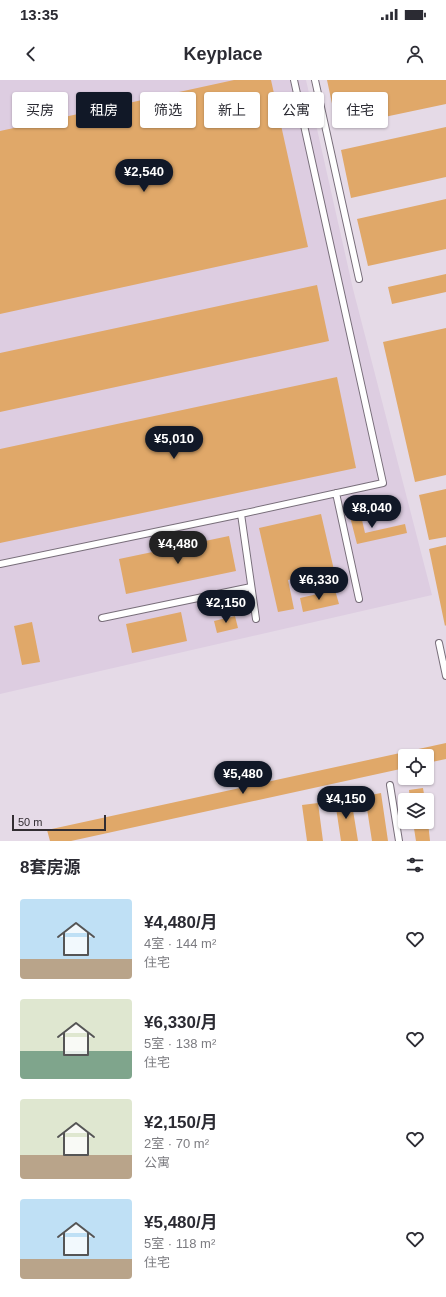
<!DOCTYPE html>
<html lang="zh">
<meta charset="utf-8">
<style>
body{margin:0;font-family:Helvetica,"Noto Sans SC",sans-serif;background:#f7f7f7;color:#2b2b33;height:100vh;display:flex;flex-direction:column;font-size:15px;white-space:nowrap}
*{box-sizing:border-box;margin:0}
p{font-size:13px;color:#7c7c81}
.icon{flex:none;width:22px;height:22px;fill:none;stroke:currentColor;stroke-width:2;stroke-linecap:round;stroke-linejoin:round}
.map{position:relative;height:761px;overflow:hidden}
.details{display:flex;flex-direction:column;background:#fff;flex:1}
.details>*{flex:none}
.hud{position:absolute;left:12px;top:12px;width:422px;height:36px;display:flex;gap:8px}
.controls{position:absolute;left:398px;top:669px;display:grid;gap:8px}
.controls a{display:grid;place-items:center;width:36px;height:36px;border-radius:4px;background:#fff;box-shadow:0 1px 3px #0004;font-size:20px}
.scale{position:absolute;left:12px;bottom:10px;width:94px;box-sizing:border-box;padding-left:4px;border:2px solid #322d32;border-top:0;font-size:11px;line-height:14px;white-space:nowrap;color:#322d32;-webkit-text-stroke:3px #e5dae7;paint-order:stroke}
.price{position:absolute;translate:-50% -34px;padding:0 9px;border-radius:14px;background:#111827;color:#fff;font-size:13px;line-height:26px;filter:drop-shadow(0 1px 2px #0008)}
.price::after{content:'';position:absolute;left:50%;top:24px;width:12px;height:9px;margin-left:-6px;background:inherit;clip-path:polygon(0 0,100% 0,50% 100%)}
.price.on{background:#222;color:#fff}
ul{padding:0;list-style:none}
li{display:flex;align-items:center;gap:12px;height:100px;padding:0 20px}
li span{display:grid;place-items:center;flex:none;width:112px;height:80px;border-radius:4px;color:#555}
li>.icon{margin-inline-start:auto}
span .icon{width:48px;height:48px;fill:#fffc;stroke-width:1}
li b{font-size:17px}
h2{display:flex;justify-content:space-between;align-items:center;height:48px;padding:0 20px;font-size:17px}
.pill{padding:0 14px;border-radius:4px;background:#fff;box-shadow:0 1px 3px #0004;font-size:14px;line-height:36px}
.pill.on{background:#111827;color:#fff}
.status{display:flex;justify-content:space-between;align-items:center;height:28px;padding:0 20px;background:#fff;direction:ltr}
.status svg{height:11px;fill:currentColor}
header{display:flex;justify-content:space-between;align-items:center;height:52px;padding:0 20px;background:#fff;font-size:18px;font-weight:600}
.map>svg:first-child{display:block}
.built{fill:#ddcde1}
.building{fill:#e0a869}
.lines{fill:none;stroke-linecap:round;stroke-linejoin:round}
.service-casing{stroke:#786e7a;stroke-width:8}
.service{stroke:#fff;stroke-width:6}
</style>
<div class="status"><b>13:35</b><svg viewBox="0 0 49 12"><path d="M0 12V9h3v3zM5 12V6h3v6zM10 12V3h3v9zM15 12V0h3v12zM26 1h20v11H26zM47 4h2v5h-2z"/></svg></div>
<header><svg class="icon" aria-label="back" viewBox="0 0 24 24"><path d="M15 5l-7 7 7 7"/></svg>Keyplace<svg class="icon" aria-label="person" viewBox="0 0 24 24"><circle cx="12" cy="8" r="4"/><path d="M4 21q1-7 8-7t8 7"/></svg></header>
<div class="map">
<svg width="446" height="761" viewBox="0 0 446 761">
<rect width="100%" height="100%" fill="#e5dae7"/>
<path class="built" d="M0,0H306L353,209L432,515L0,614Z"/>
<path class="building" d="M234,0H271L308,167L0,234V51Z
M327,0H446V24L337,47Z
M446,47V97L351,118L341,70Z
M446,119V169L368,186L357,139Z
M446,194V212L392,224L388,207Z
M317,205L329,261L0,332V273Z
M446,248V395L415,402L383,262Z
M337,297L356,388L0,463V369Z
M446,409V457L429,460L419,415Z
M359,427L365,453L405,444L407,453L357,464L348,429Z
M321,434L334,490L288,500L294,529L278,532L259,448Z
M229,456L236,491L126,514L119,479Z
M446,465V545L445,546L429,469Z
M335,510L339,524L303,532L300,518Z
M181,532L187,561L132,573L126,544Z
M235,536L238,548L217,553L214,541Z
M32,542L40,582L22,585L14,546Z
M446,663V679L427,683V676H405V688L71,761H50L47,750Z
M423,708L425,720H410L409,710Z
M381,713L388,761H372L365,716Z
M351,718L358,761H341L335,721Z
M318,723L323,761H307L302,725Z
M413,742H428L430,761H416Z"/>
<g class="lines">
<defs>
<path id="service" d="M315,0L359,199
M336,413L359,519
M0,484L241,434
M102,538L251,507
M256,539L241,434L383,403L294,0
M439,563L446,596
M390,705L399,761"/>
</defs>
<use href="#service" class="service-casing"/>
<use href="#service" class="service"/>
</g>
</svg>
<div class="controls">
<a><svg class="icon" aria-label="locate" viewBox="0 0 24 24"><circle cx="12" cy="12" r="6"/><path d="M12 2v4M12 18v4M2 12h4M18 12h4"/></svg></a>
<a><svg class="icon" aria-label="layers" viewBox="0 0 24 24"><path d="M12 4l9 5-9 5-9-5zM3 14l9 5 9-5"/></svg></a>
</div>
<div class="scale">50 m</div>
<b class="price" style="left:144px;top:113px">¥2,540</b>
<b class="price" style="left:174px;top:380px">¥5,010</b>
<b class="price" style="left:372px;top:449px">¥8,040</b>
<b class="price on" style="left:178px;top:485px">¥4,480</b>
<b class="price" style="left:319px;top:521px">¥6,330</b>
<b class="price" style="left:226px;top:544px">¥2,150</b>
<b class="price" style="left:243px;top:715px">¥5,480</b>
<b class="price" style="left:346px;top:740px">¥4,150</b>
<div class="hud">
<a class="pill">买房</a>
<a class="pill on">租房</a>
<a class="pill">筛选</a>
<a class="pill">新上</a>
<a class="pill">公寓</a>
<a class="pill">住宅</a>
</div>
</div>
<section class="details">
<h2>8套房源<svg class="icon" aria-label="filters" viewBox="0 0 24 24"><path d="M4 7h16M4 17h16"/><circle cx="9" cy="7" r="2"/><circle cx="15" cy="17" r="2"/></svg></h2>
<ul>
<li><span style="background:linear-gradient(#bfe0f5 75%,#b9a48a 0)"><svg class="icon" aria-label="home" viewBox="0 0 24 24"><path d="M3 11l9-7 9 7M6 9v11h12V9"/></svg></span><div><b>¥4,480/月</b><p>4室 · 144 m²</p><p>住宅</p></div><svg class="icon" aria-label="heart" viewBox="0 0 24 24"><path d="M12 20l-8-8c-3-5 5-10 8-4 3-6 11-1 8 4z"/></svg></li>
<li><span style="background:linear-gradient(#dfe7d0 65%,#7fa58c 0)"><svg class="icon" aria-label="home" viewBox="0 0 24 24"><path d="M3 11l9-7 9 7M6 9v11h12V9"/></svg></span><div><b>¥6,330/月</b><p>5室 · 138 m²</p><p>住宅</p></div><svg class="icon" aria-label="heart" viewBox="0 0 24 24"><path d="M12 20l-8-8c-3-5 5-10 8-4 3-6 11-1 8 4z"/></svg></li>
<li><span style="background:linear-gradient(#dfe7d0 70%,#b9a48a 0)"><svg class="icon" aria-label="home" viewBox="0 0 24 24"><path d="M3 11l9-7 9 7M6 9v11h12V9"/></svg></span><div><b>¥2,150/月</b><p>2室 · 70 m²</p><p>公寓</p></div><svg class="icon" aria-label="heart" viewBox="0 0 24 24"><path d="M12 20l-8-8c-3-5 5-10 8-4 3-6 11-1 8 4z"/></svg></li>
<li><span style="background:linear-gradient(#bfe0f5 75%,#b9a48a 0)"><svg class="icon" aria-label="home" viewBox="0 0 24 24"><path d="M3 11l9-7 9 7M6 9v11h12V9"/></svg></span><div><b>¥5,480/月</b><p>5室 · 118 m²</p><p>住宅</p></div><svg class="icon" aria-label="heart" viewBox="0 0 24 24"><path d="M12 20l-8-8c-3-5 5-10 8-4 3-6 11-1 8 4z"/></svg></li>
</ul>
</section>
